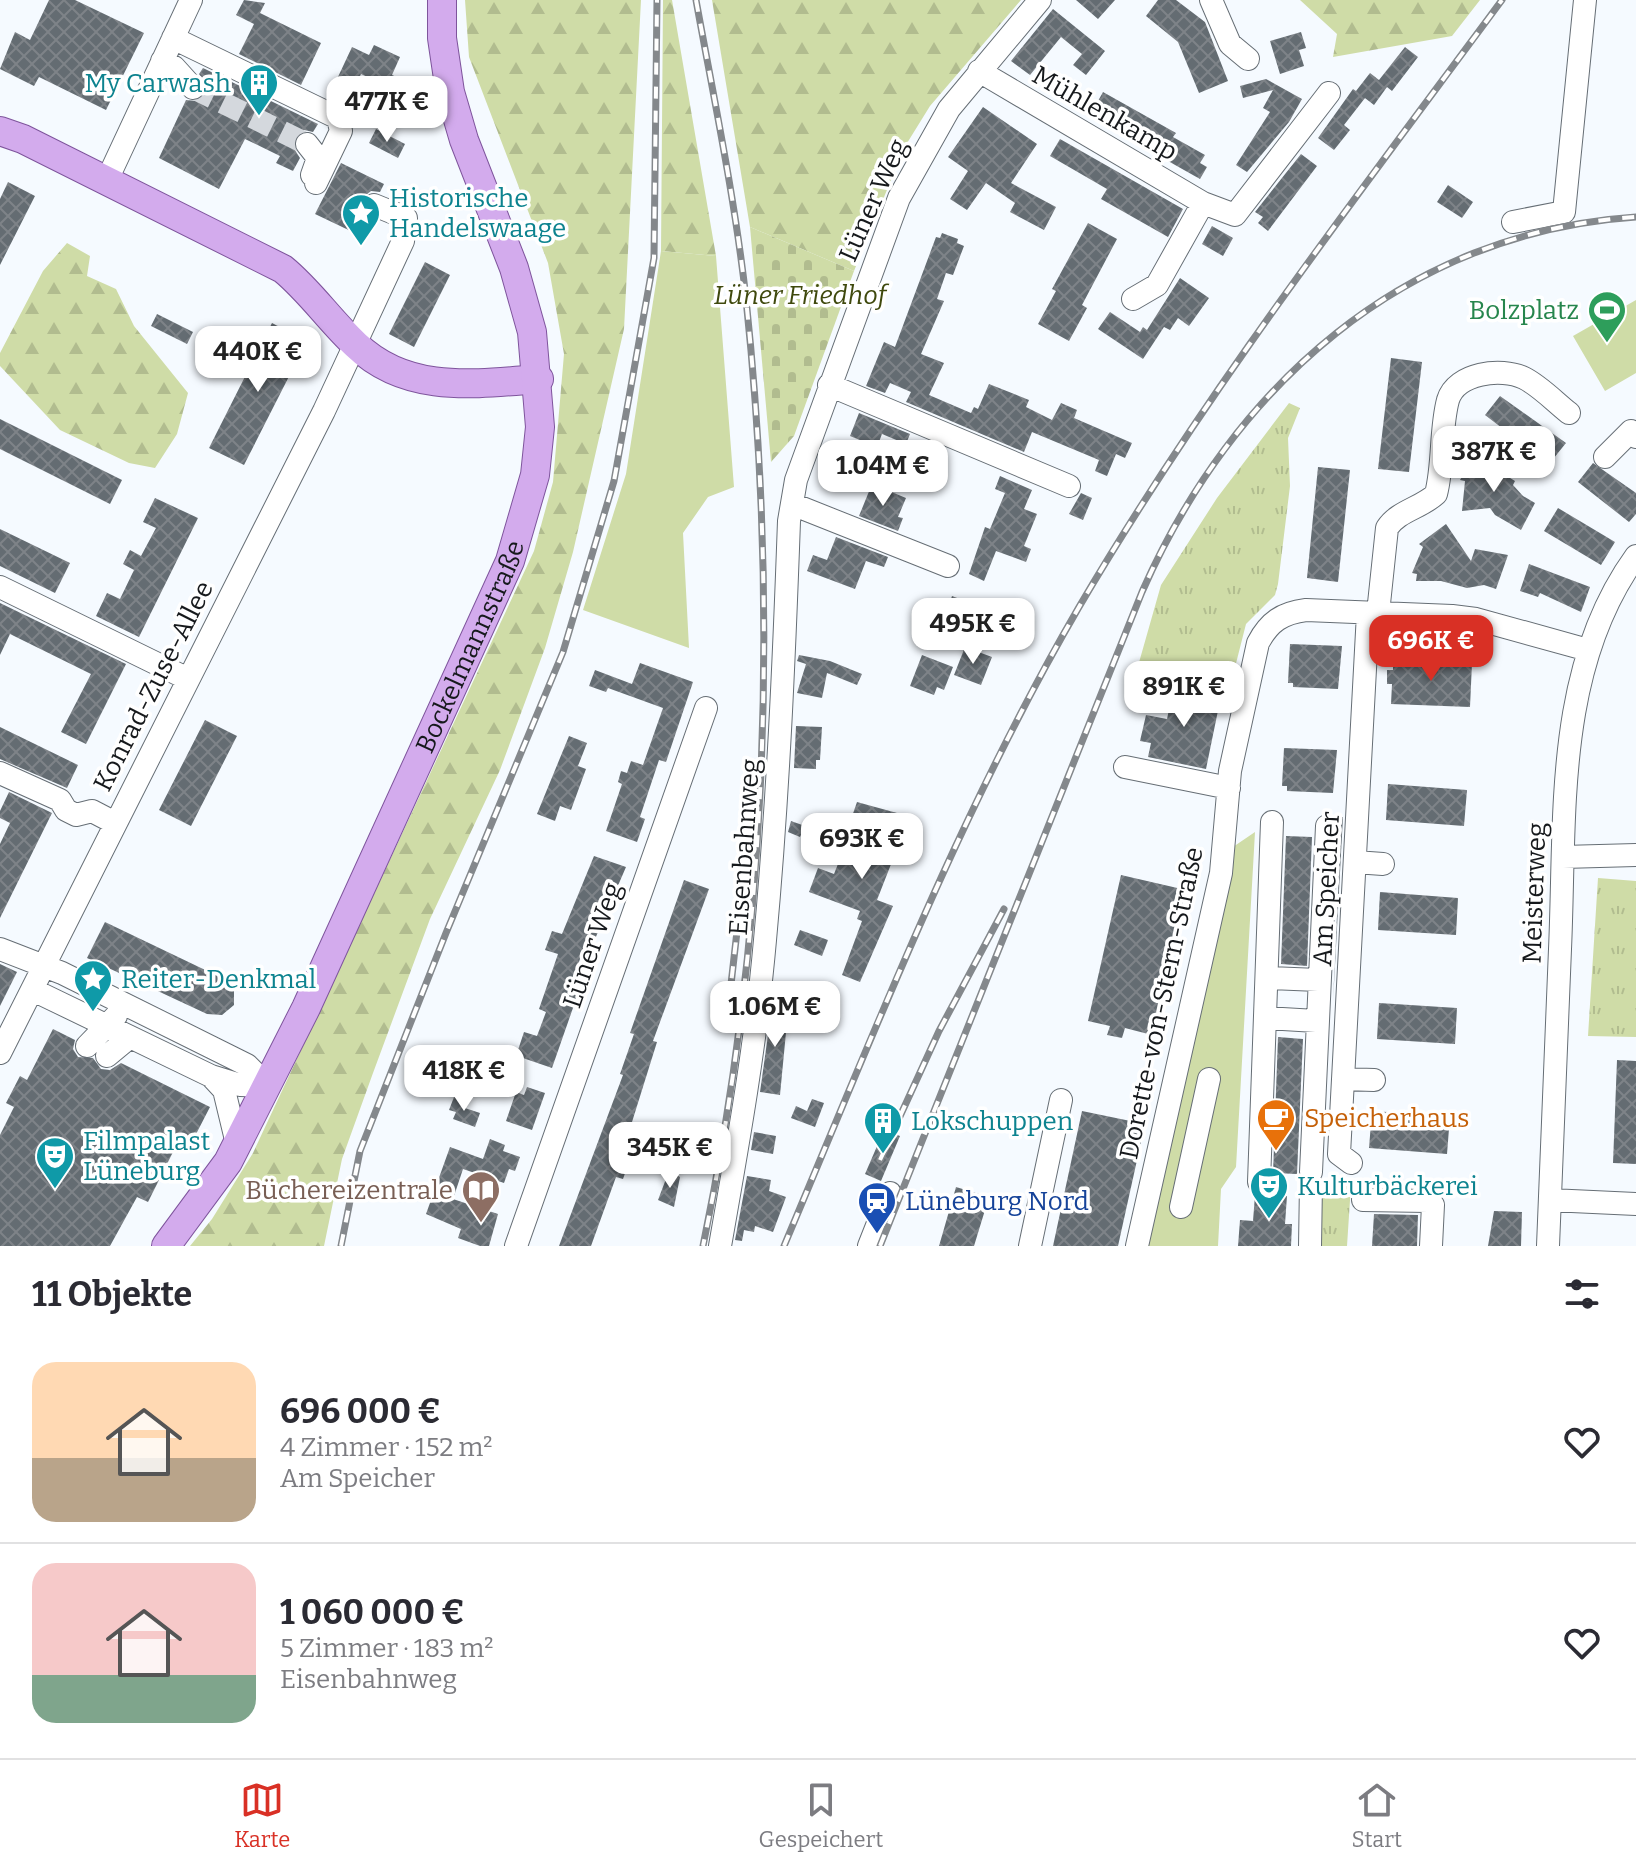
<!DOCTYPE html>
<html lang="de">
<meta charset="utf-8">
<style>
body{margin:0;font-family:Bitter,serif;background:#f7f7f7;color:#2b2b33;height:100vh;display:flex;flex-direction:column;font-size:30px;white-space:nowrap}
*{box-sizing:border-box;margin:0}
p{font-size:26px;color:#7c7c81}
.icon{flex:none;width:44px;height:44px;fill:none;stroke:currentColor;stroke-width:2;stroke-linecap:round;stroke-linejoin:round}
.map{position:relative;height:1246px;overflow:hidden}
.sheet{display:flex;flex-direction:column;background:#fff;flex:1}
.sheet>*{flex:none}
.price{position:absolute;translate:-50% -68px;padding:0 18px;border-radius:16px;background:#fff;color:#222;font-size:26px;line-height:52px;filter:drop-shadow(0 2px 4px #0008)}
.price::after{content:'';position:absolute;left:50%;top:48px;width:24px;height:18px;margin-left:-12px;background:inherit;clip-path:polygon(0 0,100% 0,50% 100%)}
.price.current{background:#d93025;color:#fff}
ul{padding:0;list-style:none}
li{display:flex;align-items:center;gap:24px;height:200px;padding:0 32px}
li+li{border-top:2px solid #e1e1e2}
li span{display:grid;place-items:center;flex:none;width:224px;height:160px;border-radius:24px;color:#555}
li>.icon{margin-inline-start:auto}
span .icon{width:96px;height:96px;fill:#fffc;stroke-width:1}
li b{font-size:34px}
h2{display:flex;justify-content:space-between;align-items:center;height:96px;padding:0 32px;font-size:34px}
.tab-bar{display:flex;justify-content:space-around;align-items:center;height:112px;border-top:2px solid #e1e1e2;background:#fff;font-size:22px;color:#7c7c81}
.tab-bar a{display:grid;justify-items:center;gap:4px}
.tab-bar .current{color:#d93025}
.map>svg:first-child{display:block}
.grass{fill:url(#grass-tufts)}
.forest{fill:url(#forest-firs)}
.cemetery{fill:url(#cemetery-stones)}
.green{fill:#cfdca7}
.building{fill:url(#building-cross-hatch)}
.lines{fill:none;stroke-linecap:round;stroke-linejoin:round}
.minor-tunnel{stroke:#d4d8dd;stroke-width:22;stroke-dasharray:22 11;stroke-linecap:butt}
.minor-casing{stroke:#666e75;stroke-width:24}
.major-casing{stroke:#7e549c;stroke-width:30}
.minor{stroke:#fff;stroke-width:22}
.major{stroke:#d3abed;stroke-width:28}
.rail-casing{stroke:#84888c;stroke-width:7}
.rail{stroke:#fff;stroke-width:4;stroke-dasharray:12;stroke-linecap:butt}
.labels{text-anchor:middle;stroke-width:7;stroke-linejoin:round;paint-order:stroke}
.culture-label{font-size:26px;fill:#0d838f;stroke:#fff;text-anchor:start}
.street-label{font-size:26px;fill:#16191c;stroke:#fff}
.park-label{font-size:26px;font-style:italic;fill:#3f490d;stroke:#fff}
.leisure-label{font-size:26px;fill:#27864d;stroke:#fff;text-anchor:end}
.food-label{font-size:26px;fill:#c56008;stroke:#fff;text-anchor:start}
.education-label{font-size:26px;fill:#785e54;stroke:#fff;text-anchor:end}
.transit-label{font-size:26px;fill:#164399;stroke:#fff;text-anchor:start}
</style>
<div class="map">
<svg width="1636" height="1246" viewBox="0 0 1636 1246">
<defs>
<pattern id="grass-tufts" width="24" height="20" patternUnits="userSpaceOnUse" patternTransform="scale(2)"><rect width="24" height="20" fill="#cfdca7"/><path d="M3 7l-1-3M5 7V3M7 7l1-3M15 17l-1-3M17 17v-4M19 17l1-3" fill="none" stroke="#b1bc8f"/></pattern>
<pattern id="forest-firs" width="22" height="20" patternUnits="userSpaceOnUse" patternTransform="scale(2)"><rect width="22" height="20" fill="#cfdca7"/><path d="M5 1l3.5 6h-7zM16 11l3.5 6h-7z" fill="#b1bc8f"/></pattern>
<pattern id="cemetery-stones" width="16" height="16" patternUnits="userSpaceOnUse" patternTransform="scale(2)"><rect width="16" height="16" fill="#cfdca7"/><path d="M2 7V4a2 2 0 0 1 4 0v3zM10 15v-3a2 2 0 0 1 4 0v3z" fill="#b1bc8f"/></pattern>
<pattern id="building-cross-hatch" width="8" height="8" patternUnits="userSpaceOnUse" patternTransform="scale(2)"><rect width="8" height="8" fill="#646c72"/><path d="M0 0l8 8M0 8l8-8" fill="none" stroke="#7e8388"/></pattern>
</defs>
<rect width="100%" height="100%" fill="#f5faff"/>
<path class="grass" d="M1289,403L1300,408L1288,438L1290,486L1278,584L1275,595L1246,624L1230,687L1138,666L1161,585L1217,498Z
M1598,878L1636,881V1037L1588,1036Z
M1321,1183L1351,1185L1347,1246H1318Z"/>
<path class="forest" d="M465,0H641L624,329L573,552L545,648L500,770L430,919L373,1073L342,1159L324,1246H190L212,1219L253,1153L534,551L553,482L564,354L548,263L469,57Z
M663,0H672L716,256L661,251Z
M712,0H1021L930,106L904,148L854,271L750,227Z
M1300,0H1480L1452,36L1333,57L1337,34Z
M67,243L90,256L87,276L116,289L134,326L188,393L177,434L155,468L129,463L60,430L0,366V353L43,271Z"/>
<path class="cemetery" d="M750,227L854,271L794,436L771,462Z"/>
<path class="green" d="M661,251L716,256L734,487L708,497L683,533L689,648L583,610L626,474Z
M1636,300V373L1605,391L1573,336Z
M1255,832L1236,1167L1221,1189L1218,1246H1144L1230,849Z"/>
<path class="building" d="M49,0H75L144,33L106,110L39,77L34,86L0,69L15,32L30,40Z
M244,0L265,3L260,13L321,43L301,85L239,54L254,24L236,15Z
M1076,0H1115L1098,19Z
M1158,0H1176L1205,22L1228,81L1199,93L1178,42L1146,16Z
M1053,9L1105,51L1086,75L1073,65L1082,54L1061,37L1030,75L1011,61Z
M1301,32L1306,48L1299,50L1304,66L1280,74L1270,41Z
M374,45L400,57L392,75L410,83L399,107L378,97L384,85L361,74L347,103L330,94L352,47L369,55Z
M1405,47L1418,57L1392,91L1387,87L1374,105L1361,95L1365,98L1344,125L1350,130L1334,150L1318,138L1353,89L1356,91L1370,73L1379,80Z
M203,68L318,124L313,132L304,130L294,138L293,147L300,158L293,171L276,163L280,156L245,139L219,189L159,158L186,100L197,101L206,93V84L199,74Z
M1266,79L1302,99L1289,122L1247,172L1236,165L1270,112L1263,108L1273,90L1243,98L1240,86Z
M1103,92L1176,133L1173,137L1205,155L1200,163L1207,167L1200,179L1088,116L1092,109L1090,102L1098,101Z
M983,107L1037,144L1011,183L1056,207L1044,230L1010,212L1015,203L986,183L967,210L950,199L968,171L948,157Z
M376,129L405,144L398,158L369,143Z
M1060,139L1183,209L1168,237L1101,199L1107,189L1050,156Z
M1301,154L1317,166L1268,231L1258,223L1263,217L1255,212Z
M341,163L384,184L380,192L371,191L361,199L360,208L368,217L359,235L315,214Z
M8,182L35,196L0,265V199Z
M1448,185L1473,202L1462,218L1437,202Z
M1088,223L1117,239L1082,305L1087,308L1069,341L1038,324L1056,291L1052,289Z
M1212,226L1233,238L1223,256L1202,244Z
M942,233L958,239L957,243L964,246L953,275L946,273L937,299L944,301L921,354L944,363L929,395L971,413L974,407L978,409L989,384L1029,400L1026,407L1052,420L1061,403L1077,410L1074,418L1132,443L1125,458L1116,454L1107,476L1095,471L1099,460L1032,432L1024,452L906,402L911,392L890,383L885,393L866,386L884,342L895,347L936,237L940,238Z
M425,262L450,275L414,347L389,334Z
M1180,278L1209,298L1189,326L1178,318L1170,330L1164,327L1143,359L1098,329L1110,312L1140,332L1143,327L1147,330Z
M157,314L193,332L187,344L151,326Z
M272,323L307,341L244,465L209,448Z
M1391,358L1422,362L1409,472L1378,469Z
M1500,396L1566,443L1549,464L1485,415Z
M859,413L910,434L906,444L882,434L877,447L850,436Z
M0,419L122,480L110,504L0,449Z
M921,447L938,454L933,465L916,459Z
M1474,456L1515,481L1513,485L1523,496L1535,503L1521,530L1495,515L1490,508L1462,511L1465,481L1460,480Z
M1593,463L1636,493V514L1629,522L1578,482Z
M1318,467L1350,470L1338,582L1307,578Z
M1000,476L1032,490L1024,509L1037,514L1024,546L1031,549L1026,562L996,551L984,581L969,574L985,527L990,529L1005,493L995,489Z
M872,484L906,498L898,517L903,518L898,531L859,516Z
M1081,493L1092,498L1083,520L1069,514Z
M155,498L198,518L139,637L96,616L107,593L120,599L134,570L123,564L130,550L141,556L156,528L143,522Z
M1558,508L1615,542L1601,565L1544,531Z
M1446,524L1471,561L1475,549L1508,555L1496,589L1484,585L1467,588L1441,581H1416L1417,574L1412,573L1423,547L1419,544Z
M0,529L70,563L55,593L0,566Z
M836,537L888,557L884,567L866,561L855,589L807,571L813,555L827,560Z
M1529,564L1590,587L1581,612L1540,593L1538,597L1520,591Z
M952,596L990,611L980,636L943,622Z
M0,603L126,664L86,744L61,732L91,674L10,634L0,655Z
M1290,644L1342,646L1338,689L1293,687V683H1288Z
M965,647L992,657L981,685L954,675Z
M799,655L830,661L862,674L857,685L827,673L822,698L797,693L806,664L797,661Z
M922,655L953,667L944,690L937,687L934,695L910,686Z
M1393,660L1472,663L1470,707L1391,704L1392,684H1387V670H1393Z
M640,663L693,682L666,762L659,760L640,817L645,819L637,842L606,831L622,784L618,782L621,771L627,773L631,761L643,765L663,708L608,688L606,692L589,686L595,670L632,684Z
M1174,686L1221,696L1206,769L1148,757L1151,743L1140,741L1146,715L1167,719Z
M205,720L237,736L191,826L159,810Z
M796,726L822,727L820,760H816V769L794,768Z
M0,727L78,765L67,788L0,759Z
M569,736L587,743L578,766L586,769L571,810L560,806L555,821L537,814Z
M1284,748L1337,750L1333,793L1287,791V786H1282Z
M1388,784L1467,790L1464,826L1386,820Z
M9,792L52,813L0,918V844L10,823L0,818V811Z
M857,802L897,813L884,849L895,854L877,900L893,906L860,982L842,975L862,921L857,919L860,911L809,892L818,868L834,874L853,826L849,825Z
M1337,817H1343L1333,1002L1341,827Z
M791,821L805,826L800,837L788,832Z
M1286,836L1312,837L1307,966L1281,964Z
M594,856L626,867L595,939L588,936L572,982L581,985L552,1068L517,1056L518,1050L524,1032L537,1036L546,1012L539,1009L558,954L545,950L552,931L562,934Z
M1121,875L1186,890L1152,1035L1125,1028L1122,1038L1107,1035L1110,1026L1088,1021Z
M684,880L709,889L653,1041L657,1042L632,1122L642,1125L623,1179L616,1177L591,1246H559L623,1075L620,1074L634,1034L630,1033Z
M1380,892L1458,898L1456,935L1378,930Z
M105,922L224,979L234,990V1005L222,1015L207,1014L87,958Z
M800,930L828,940L822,956L794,945Z
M0,964L17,972L0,1006Z
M773,999L789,1001L780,1095L760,1092Z
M1379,1003L1457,1008L1455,1044L1377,1039Z
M53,1029L75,1040L73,1049L78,1057L93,1058L101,1069L110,1070L121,1063L210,1107L193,1140L189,1138L182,1152L175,1148L148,1202L137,1197L110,1246H0V1135L14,1107L6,1103L20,1076L27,1080Z
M1278,1037L1303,1039L1297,1174L1273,1173Z
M1617,1060L1636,1061V1164L1613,1163Z
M527,1087L545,1093L532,1130L506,1121L516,1092L524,1095Z
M454,1097L467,1102L465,1108L480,1113L475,1127L453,1119L456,1112L449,1110Z
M812,1099L824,1103L815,1127L791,1118L796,1106L807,1111Z
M1082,1111L1145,1124L1118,1246H1053Z
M1372,1111L1450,1116L1447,1154L1369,1148Z
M884,1130L900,1136L881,1181L865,1174Z
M754,1132L776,1136L773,1154L751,1150Z
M490,1139L505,1145L503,1151L520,1157L515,1171L509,1169L504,1183L463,1169L453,1199L498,1214L489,1246H480L458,1238L461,1229L426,1214L450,1147L483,1159Z
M669,1171L680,1177L674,1207L658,1200Z
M747,1176L771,1180L769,1191L786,1197L773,1232L755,1226L754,1232L744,1230L742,1241L735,1240Z
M956,1187L989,1197L974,1246H939Z
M1255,1195L1287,1196L1285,1224H1292L1291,1246H1238L1240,1220L1253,1221Z
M1494,1211L1522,1212L1521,1246H1488Z
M1374,1214L1418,1215L1417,1246H1372Z"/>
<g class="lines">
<path class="minor-tunnel" d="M193,88L307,144"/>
<defs>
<path id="minor" d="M1211,0L1230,44L1248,59
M173,38L338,118L341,131L316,183
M162,61L174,67L193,88
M979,71L1203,203L1235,215L1329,93
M307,144L318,158L312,175
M107,180L191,0
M1513,222L1564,212L1585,0
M1133,299L1157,285L1203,203
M829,385L1069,486
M1605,457L1631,431L1636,437
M792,504L948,566
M0,587L188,679
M1378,613L1387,528C1398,511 1421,508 1436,494C1444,463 1440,430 1448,400C1456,373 1501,367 1524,378C1540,386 1555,402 1569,413
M1125,767L1229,788
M0,773L60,800L66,810L76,815L92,811L115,823
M1563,857L1636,855
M1355,862L1383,864
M0,949L62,973L247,1065L268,1086
M1269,978L1318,980
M33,990L211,1076L240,1085L268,1086
M1266,1018L1316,1021
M87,1046L116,1016
M0,1053L324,411L403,241L406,218L374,205
M107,1056L130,1037
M211,1076L224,1090L237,1144
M1343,1079L1374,1080
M1351,1163L1339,1154L1368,613
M1311,1172L1327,826
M1259,1182L1272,822
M1363,1200L1428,1201L1433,1205L1431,1246
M1550,1200L1636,1204
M1181,1207L1209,1079
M516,1246L706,708
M720,1246C738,1144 756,1043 765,940C778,800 784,661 789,521L796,480L899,198L949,109L1040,0
M869,1246L890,1193
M1030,1246L1061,1100
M1137,1246L1221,873L1230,771L1258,643C1269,622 1282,613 1306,610L1452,616L1476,619L1588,650
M1310,1246L1311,1183
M1548,1246C1552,1147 1556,1048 1560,949C1566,816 1554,669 1636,556"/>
<g id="major">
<path d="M0,131L23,139L283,269C310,291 330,321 356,345C407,394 474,384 539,379"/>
<path id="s1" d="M166,1246L228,1162L306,1008L510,561L535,475L540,427L532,332L514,268L464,140L450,92L442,38V0"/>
</g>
</defs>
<use href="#minor" class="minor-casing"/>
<use href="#major" class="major-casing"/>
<use href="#minor" class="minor"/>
<use href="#major" class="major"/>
<defs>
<path id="rail" d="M696,0C714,99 735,199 746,299C779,613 767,936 703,1246
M729,1002L742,887
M880,1160L939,1031L1004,909
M341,1246L360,1151L446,933L563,652L614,481L654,258L657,0
M784,1246C875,1030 961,810 1079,607C1204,394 1355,199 1502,0
M880,1246L1142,592C1232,387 1405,232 1636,217"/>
</defs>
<use href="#rail" class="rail-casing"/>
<use href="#rail" class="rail"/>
</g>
<defs>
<symbol id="building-pin" viewBox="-11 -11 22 30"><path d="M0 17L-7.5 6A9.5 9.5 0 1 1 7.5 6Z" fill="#0f9aa8" stroke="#fff"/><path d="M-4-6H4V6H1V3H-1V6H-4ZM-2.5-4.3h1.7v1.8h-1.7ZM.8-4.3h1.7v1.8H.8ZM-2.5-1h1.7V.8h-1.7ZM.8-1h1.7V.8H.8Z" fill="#fff"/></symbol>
<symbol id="sight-pin" viewBox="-11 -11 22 30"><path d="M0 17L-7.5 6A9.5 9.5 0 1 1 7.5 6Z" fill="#0f9aa8" stroke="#fff"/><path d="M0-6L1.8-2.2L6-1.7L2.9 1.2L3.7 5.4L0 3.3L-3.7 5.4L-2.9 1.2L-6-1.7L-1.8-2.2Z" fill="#fff"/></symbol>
<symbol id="stadium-pin" viewBox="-11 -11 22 30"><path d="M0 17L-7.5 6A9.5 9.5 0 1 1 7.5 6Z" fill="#2e9e5b" stroke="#fff"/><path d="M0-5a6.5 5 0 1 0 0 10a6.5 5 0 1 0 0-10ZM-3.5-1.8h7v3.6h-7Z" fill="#fff"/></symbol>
<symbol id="cafe-pin" viewBox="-11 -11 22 30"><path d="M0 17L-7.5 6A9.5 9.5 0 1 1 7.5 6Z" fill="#e8710a" stroke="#fff"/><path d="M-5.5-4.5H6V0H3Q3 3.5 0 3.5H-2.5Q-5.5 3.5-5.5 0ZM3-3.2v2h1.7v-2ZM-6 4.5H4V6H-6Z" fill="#fff"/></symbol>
<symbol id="theatre-pin" viewBox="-11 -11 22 30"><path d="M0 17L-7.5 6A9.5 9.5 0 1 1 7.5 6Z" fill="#0f9aa8" stroke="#fff"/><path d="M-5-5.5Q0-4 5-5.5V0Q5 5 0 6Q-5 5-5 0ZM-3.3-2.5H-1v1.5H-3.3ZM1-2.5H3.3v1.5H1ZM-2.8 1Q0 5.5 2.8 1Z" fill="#fff"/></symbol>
<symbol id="library-pin" viewBox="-11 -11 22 30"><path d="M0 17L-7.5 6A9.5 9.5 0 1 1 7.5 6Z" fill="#8d6e63" stroke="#fff"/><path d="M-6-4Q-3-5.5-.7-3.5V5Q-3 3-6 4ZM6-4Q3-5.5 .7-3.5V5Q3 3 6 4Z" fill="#fff"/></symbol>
<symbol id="station-pin" viewBox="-11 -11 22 30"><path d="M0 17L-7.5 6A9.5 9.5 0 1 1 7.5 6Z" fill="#1a4fb4" stroke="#fff"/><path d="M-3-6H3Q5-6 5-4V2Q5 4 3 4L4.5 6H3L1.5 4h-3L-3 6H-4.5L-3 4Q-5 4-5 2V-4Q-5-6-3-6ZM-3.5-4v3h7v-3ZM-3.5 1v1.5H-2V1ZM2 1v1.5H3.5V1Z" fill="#fff"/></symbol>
</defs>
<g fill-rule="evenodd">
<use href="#building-pin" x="237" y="61" width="44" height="60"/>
<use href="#sight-pin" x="339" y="191" width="44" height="60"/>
<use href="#stadium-pin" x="1585" y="288" width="44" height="60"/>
<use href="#sight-pin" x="71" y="957" width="44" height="60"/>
<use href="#cafe-pin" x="1254" y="1096" width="44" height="60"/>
<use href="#building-pin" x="861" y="1099" width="44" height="60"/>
<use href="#theatre-pin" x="33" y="1134" width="44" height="60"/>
<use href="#theatre-pin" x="1247" y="1164" width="44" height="60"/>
<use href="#library-pin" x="459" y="1168" width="44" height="60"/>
<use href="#station-pin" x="855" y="1179" width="44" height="60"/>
</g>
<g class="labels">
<g class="culture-label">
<text x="231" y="92" text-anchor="end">My Carwash</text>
<text x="389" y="207">Historische<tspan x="389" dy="30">Handelswaage</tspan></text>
<text x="121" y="988">Reiter-Denkmal</text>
<text x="911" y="1130">Lokschuppen</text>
<text x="83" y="1150">Filmpalast<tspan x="83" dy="30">Lüneburg</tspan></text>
<text x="1297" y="1195">Kulturbäckerei</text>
</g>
<g class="street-label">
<text transform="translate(1105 113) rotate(30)" y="9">Mühlenkamp</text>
<text transform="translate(873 200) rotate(-66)" y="9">Lüner Weg</text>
<text dy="9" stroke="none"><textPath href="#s1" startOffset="674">Bockelmannstraße</textPath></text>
<text transform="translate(153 686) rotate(-63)" y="9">Konrad-Zuse-Allee</text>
<text transform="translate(744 847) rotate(-86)" y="9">Eisenbahnweg</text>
<text transform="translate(1326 889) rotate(-87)" y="9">Am Speicher</text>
<text transform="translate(1534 893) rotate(-88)" y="9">Meisterweg</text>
<text transform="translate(592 945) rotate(-71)" y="9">Lüner Weg</text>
<text transform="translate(1161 1003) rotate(-78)" y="9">Dorette-von-Stern-Straße</text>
</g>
<g class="park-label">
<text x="800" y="304">Lüner Friedhof</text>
</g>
<g class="leisure-label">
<text x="1579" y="319">Bolzplatz</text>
</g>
<g class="food-label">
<text x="1304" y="1127">Speicherhaus</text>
</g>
<g class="education-label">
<text x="453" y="1199">Büchereizentrale</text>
</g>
<g class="transit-label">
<text x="905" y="1210">Lüneburg Nord</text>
</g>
</g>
</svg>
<b class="price" style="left:387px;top:144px">477K €</b>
<b class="price" style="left:258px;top:394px">440K €</b>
<b class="price" style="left:1494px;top:494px">387K €</b>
<b class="price" style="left:883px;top:508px">1.04M €</b>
<b class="price" style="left:973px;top:666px">495K €</b>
<b class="price current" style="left:1431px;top:683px">696K €</b>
<b class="price" style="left:1184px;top:729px">891K €</b>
<b class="price" style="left:862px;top:881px">693K €</b>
<b class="price" style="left:775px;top:1049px">1.06M €</b>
<b class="price" style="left:464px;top:1113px">418K €</b>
<b class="price" style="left:670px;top:1190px">345K €</b>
</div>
<section class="sheet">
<h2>11 Objekte<svg class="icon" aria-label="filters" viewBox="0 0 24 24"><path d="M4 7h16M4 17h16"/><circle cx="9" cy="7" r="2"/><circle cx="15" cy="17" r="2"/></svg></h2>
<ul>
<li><span style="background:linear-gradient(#ffd9b3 60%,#b9a48a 0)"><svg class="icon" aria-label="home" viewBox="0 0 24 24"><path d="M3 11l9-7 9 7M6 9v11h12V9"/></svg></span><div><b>696 000 €</b><p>4 Zimmer · 152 m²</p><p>Am Speicher</p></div><svg class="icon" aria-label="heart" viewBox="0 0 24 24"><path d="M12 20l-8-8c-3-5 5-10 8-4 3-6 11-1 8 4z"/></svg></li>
<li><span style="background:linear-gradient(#f6c9c9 70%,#7fa58c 0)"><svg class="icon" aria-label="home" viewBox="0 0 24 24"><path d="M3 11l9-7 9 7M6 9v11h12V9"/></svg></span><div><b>1 060 000 €</b><p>5 Zimmer · 183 m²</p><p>Eisenbahnweg</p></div><svg class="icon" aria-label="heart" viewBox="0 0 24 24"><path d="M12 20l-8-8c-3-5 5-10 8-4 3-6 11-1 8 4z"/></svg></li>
</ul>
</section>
<nav class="tab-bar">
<a class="current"><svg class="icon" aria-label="map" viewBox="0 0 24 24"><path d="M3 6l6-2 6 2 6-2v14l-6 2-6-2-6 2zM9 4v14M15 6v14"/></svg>Karte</a>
<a><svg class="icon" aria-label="saved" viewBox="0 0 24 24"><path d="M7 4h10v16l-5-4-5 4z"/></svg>Gespeichert</a>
<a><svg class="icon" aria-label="home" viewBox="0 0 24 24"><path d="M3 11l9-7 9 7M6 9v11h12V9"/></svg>Start</a>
</nav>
